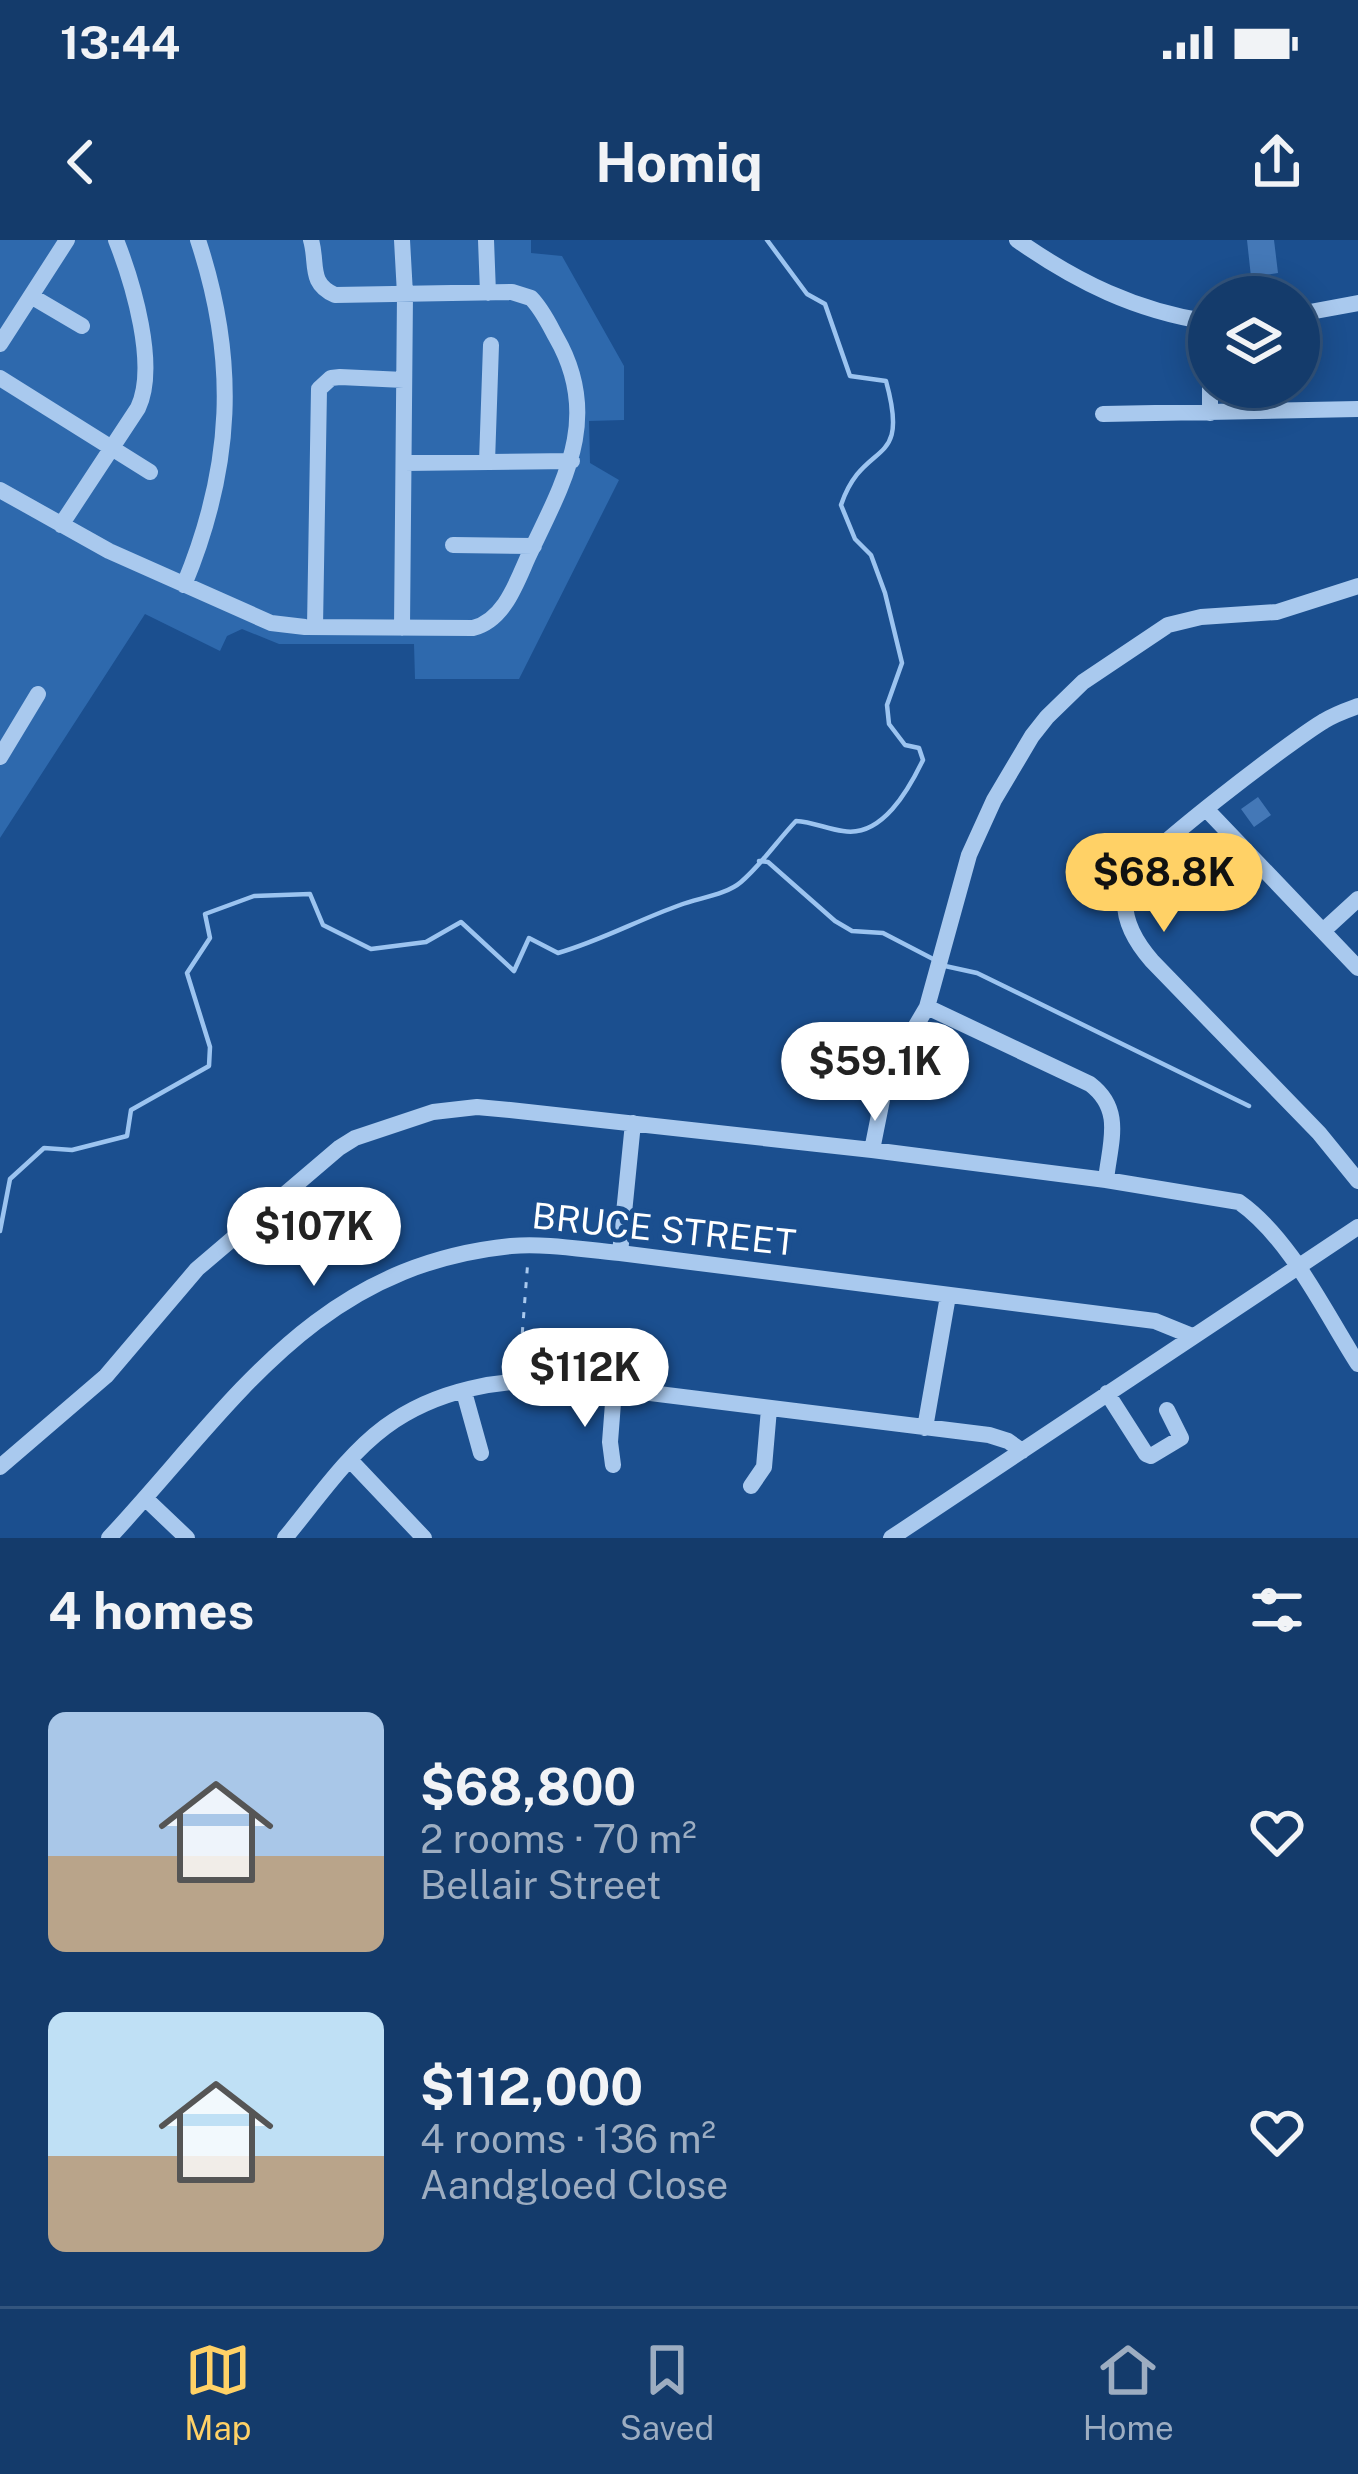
<!DOCTYPE html>
<meta charset="utf-8">
<style>
body{margin:0;font-family:"Public Sans",sans-serif;background:#1d4271;color:#f1f3f6;height:100vh;display:flex;flex-direction:column;font-size:45px;white-space:nowrap}
*{box-sizing:border-box;margin:0}
p{font-size:39px;color:#9dadc1}
.icon{flex:none;width:66px;height:66px;fill:none;stroke:currentColor;stroke-width:2;stroke-linecap:round;stroke-linejoin:round}
.map{position:relative;height:1298px;overflow:hidden}
.sheet{display:flex;flex-direction:column;background:#143b6b;flex:1}
.sheet>*{flex:none}
.fabs{position:absolute;left:1188px;top:36px;display:grid;gap:24px}
.fabs a{display:grid;place-items:center;width:132px;height:132px;border-radius:50%;background:#143b6b;box-shadow:0 6px 30px #0003,0 0 0 3px #33557e;font-size:60px}
.price{position:absolute;translate:-50% -102px;padding:0 27px;border-radius:42px;background:#fff;color:#222;font-size:39px;line-height:78px;filter:drop-shadow(0 3px 6px #0008)}
.price::after{content:'';position:absolute;left:50%;top:72px;width:36px;height:27px;margin-left:-18px;background:inherit;clip-path:polygon(0 0,100% 0,50% 100%)}
.price.on{background:#ffd166;color:#111}
ul{padding:0;list-style:none}
li{display:flex;align-items:center;gap:36px;height:300px;padding:0 48px}
li span{display:grid;place-items:center;flex:none;width:336px;height:240px;border-radius:18px;color:#555}
li>.icon{margin-inline-start:auto}
span .icon{width:144px;height:144px;fill:#fffc;stroke-width:1}
li b{font-size:51px}
h2{display:flex;justify-content:space-between;align-items:center;height:144px;padding:0 48px;font-size:51px}
.status{display:flex;justify-content:space-between;align-items:center;height:84px;padding:0 60px;background:#143b6b;direction:ltr}
.status svg{height:33px;fill:currentColor}
header{display:flex;justify-content:space-between;align-items:center;height:156px;padding:0 48px;background:#143b6b;font-size:54px;font-weight:700}
.dock{display:flex;justify-content:space-around;align-items:center;height:168px;border-top:3px solid #33557e;background:#143b6b;font-size:33px;color:#9dadc1}
.dock a{display:grid;justify-items:center;gap:6px}
.dock .on{color:#ffd166}
.map>svg:first-child{display:block}
.green{fill:#2e69ad}
.lines{fill:none;stroke-linecap:round;stroke-linejoin:round}
.stream{stroke:#9cc4f0;stroke-width:4.5}
.building{fill:#4478b7}
.path{stroke:#a9c9ee;stroke-width:3;stroke-dasharray:6 9;stroke-linecap:butt}
.minor{stroke:#a9c9ee;stroke-width:16}
.labels{text-anchor:middle;stroke-width:10;stroke-linejoin:round;paint-order:stroke}
.street-label{font-size:36px;fill:#fff;stroke:#1b4f8f}
</style>
<div class="status"><b>13:44</b><svg viewBox="0 0 49 12"><path d="M0 12V9h3v3zM5 12V6h3v6zM10 12V3h3v9zM15 12V0h3v12zM26 1h20v11H26zM47 4h2v5h-2z"/></svg></div>
<header><svg class="icon" aria-label="back" viewBox="0 0 24 24"><path d="M15 5l-7 7 7 7"/></svg>Homiq<svg class="icon" aria-label="share" viewBox="0 0 24 24"><path d="M12 15V3M7 8l5-5 5 5M5 13v7h14v-7"/></svg></header>
<div class="map">
<svg width="1358" height="1298" viewBox="0 0 1358 1298">
<rect width="100%" height="100%" fill="#1b4f8f"/>
<path class="green" d="M0,0H531V13L562,16L624,126V180L589,181L590,223L619,240L519,439H415L414,404H279L242,389L227,396L220,411L145,374L0,598Z"/>
<g class="lines">
<path class="stream" d="M759,621L768,622L835,681L852,691L883,693L935,720
M945,726L977,733L1249,866
M0,991L10,939L44,908L72,910L127,896L131,870L209,826L210,807L187,733L210,698L205,674L254,656L310,654L323,685L371,709L426,702L461,682L514,731L529,698L558,713C600,701 638,680 680,665C698,658 726,655 741,642C762,624 777,601 796,581C813,582 827,589 843,591C882,598 909,549 923,520L919,508L905,505L889,484L887,465L902,423L885,353L871,315L855,299L841,265C864,197 911,231 886,141L850,136L825,64L807,54L767,0"/>
</g>
<path class="building" d="M1247,0H1274L1278,33L1251,37Z
M1258,557L1271,575L1254,587L1241,569Z"/>
<g class="lines">
<path class="path" d="M520,1123L528,1019"/>
<path class="minor" d="M486,0L488,53
M1017,0C1077,42 1136,71 1209,82
M31,56L82,86
M1299,74L1358,63
M0,104L67,0
M0,138L150,232
M1210,147V173
M1103,174L1358,169
M487,222L491,105
M404,223L572,221
M0,250L109,311L271,383L305,387L473,388C504,380 516,344 528,317C563,243 603,178 556,97C549,84 542,69 531,58L512,52L335,55C308,43 318,24 311,0
M61,285L138,168C158,126 133,43 116,0
M453,305L534,306
M184,345C233,227 238,121 198,0
M315,387L319,149L331,138L340,137L404,140
M402,388L405,54L402,0
M1358,466C1347,470 1335,474 1324,481C1295,498 1142,614 1131,637C1116,668 1131,697 1152,721L1319,893L1358,941
M0,517L38,454
M1207,570L1358,728
M1323,691L1358,659
M927,767L1090,844C1124,870 1110,902 1106,940
M872,910L887,835L927,767L969,615L994,560L1032,496L1047,477L1083,442L1168,385L1201,377L1277,372L1358,346
M620,1013L633,883
M464,1152L481,1213
M1107,1153L1146,1214L1151,1216L1181,1198L1167,1170
M925,1188L948,1056
M351,1221L424,1298
M613,1225L610,1202L614,1150
M0,1227L106,1136L197,1029L339,908L355,898L433,872L477,867L510,870L872,910L1106,940L1239,962C1291,999 1324,1071 1358,1124
M751,1246L764,1227L769,1169
M146,1259L187,1298
M109,1298C232,1166 313,1026 511,1006C547,1003 584,1010 620,1013L1155,1081L1192,1096
M285,1298C316,1261 346,1216 385,1187C435,1150 502,1137 562,1142L989,1195L1008,1201L1022,1211
M891,1298L1358,987"/>
</g>
<g class="labels">
<g class="street-label">
<text transform="translate(664 989) rotate(6)" y="13">BRUCE STREET</text>
</g>
</g>
</svg>
<div class="fabs">
<a><svg class="icon" aria-label="layers" viewBox="0 0 24 24"><path d="M12 4l9 5-9 5-9-5zM3 14l9 5 9-5"/></svg></a>
</div>
<b class="price on" style="left:1164px;top:695px">$68.8K</b>
<b class="price" style="left:875px;top:884px">$59.1K</b>
<b class="price" style="left:314px;top:1049px">$107K</b>
<b class="price" style="left:585px;top:1190px">$112K</b>
</div>
<section class="sheet">
<h2>4 homes<svg class="icon" aria-label="filters" viewBox="0 0 24 24"><path d="M4 7h16M4 17h16"/><circle cx="9" cy="7" r="2"/><circle cx="15" cy="17" r="2"/></svg></h2>
<ul>
<li><span style="background:linear-gradient(#a9c7e8 60%,#b9a48a 0)"><svg class="icon" aria-label="home" viewBox="0 0 24 24"><path d="M3 11l9-7 9 7M6 9v11h12V9"/></svg></span><div><b>$68,800</b><p>2 rooms · 70 m²</p><p>Bellair Street</p></div><svg class="icon" aria-label="heart" viewBox="0 0 24 24"><path d="M12 20l-8-8c-3-5 5-10 8-4 3-6 11-1 8 4z"/></svg></li>
<li><span style="background:linear-gradient(#bfe0f5 60%,#b9a48a 0)"><svg class="icon" aria-label="home" viewBox="0 0 24 24"><path d="M3 11l9-7 9 7M6 9v11h12V9"/></svg></span><div><b>$112,000</b><p>4 rooms · 136 m²</p><p>Aandgloed Close</p></div><svg class="icon" aria-label="heart" viewBox="0 0 24 24"><path d="M12 20l-8-8c-3-5 5-10 8-4 3-6 11-1 8 4z"/></svg></li>
</ul>
</section>
<nav class="dock">
<a class="on"><svg class="icon" aria-label="map" viewBox="0 0 24 24"><path d="M3 6l6-2 6 2 6-2v14l-6 2-6-2-6 2zM9 4v14M15 6v14"/></svg>Map</a>
<a><svg class="icon" aria-label="saved" viewBox="0 0 24 24"><path d="M7 4h10v16l-5-4-5 4z"/></svg>Saved</a>
<a><svg class="icon" aria-label="home" viewBox="0 0 24 24"><path d="M3 11l9-7 9 7M6 9v11h12V9"/></svg>Home</a>
</nav>
